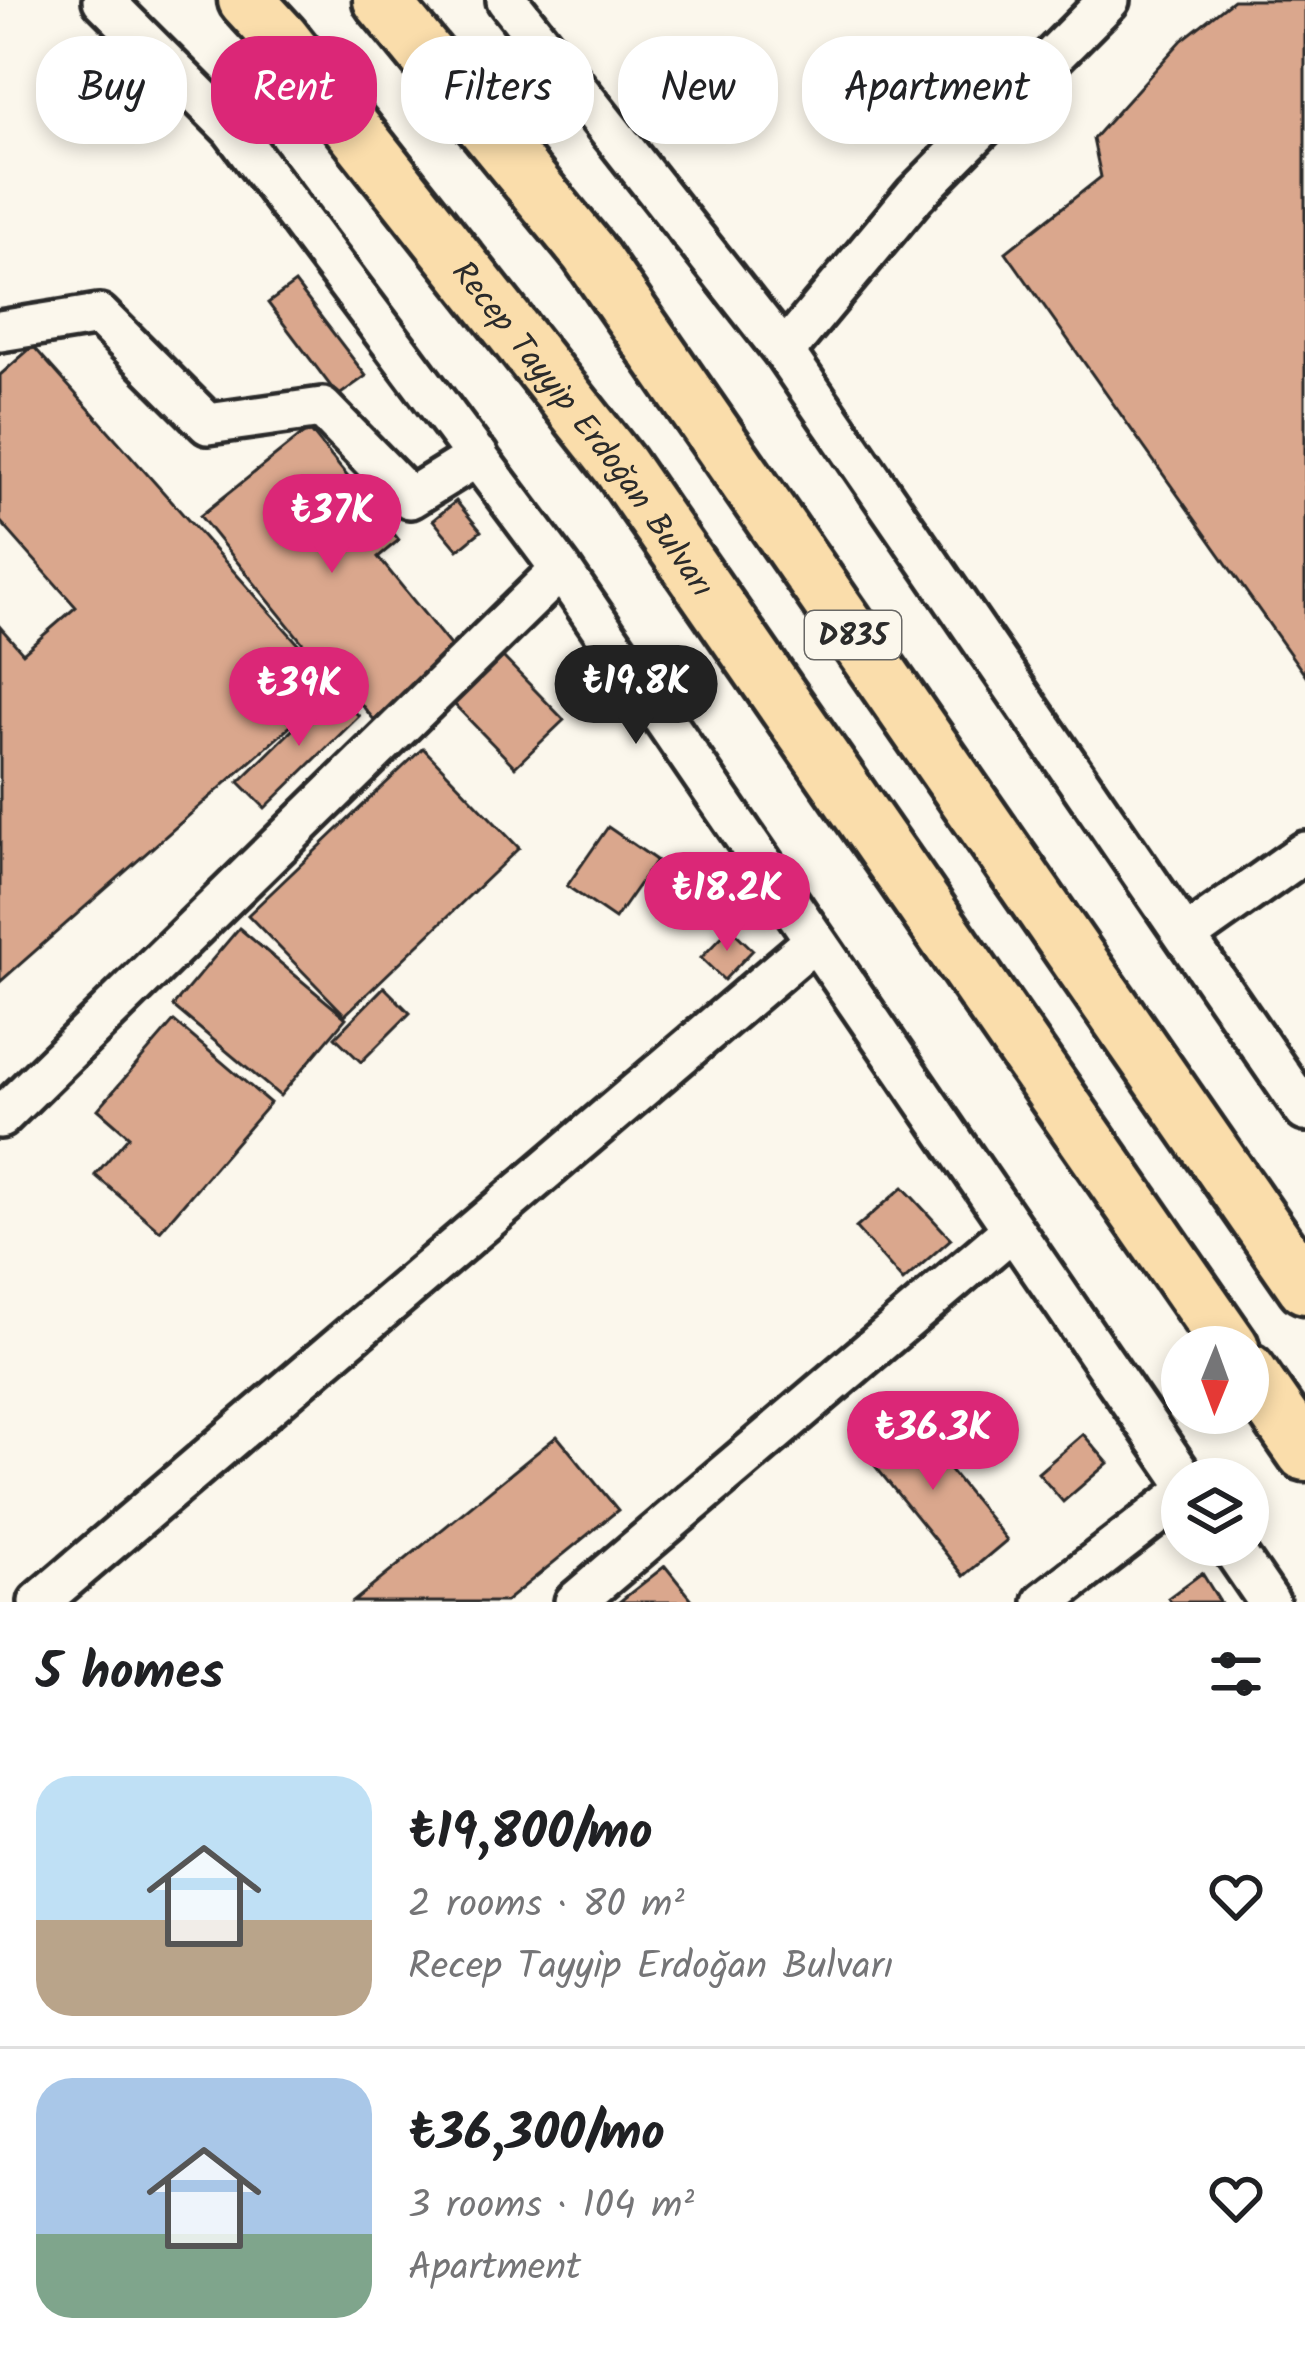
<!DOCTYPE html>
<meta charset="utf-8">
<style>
body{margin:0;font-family:Kalam,sans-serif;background:#f2f2f2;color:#202124;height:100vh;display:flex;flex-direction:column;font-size:45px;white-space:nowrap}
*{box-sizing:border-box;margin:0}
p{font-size:39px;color:#757577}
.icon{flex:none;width:66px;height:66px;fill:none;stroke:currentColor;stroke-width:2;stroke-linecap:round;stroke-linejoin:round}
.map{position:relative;height:1602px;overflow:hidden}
.side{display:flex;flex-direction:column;background:#fff;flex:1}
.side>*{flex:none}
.guide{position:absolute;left:36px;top:36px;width:1233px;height:108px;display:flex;gap:24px}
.needle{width:78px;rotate:181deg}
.tools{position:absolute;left:1161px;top:1326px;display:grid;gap:24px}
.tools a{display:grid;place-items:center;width:108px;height:108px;border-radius:50%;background:#fff;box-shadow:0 6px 18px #0003;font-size:60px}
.price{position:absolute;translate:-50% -102px;padding:0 27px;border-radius:42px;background:#db2777;color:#fff;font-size:39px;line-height:78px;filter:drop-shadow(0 3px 6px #0008)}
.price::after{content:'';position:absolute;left:50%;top:72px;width:36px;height:27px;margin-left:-18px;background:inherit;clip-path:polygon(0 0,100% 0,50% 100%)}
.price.active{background:#222;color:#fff}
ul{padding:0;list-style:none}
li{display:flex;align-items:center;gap:36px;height:300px;padding:0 36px}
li+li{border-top:3px solid #e0e0e0}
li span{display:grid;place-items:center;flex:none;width:336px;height:240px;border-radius:36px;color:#555}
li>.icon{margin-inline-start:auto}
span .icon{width:144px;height:144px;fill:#fffc;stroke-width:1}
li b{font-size:51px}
h2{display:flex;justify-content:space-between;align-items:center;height:144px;padding:0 36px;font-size:51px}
.tag{padding:0 42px;border-radius:48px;background:#fff;box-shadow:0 6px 18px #0003;font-size:42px;line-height:108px}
.tag.active{background:#db2777;color:#fff}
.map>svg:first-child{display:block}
.building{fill:#daa78d;stroke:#2b2b2b;stroke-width:3}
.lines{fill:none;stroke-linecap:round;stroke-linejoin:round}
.minor-casing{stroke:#2b2b2b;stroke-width:48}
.highway-casing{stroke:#2b2b2b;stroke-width:63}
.minor{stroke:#fbf7ec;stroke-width:39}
.highway{stroke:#faddab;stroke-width:54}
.labels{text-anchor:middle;stroke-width:10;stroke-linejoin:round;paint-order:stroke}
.shield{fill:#fbf7ec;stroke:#696865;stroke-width:3}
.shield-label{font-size:30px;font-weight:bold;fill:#2b2b2b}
.street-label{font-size:33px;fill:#2b2b2b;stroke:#fbf7ec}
</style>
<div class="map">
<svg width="1305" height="1602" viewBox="0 0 1305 1602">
<rect width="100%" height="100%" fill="#fbf7ec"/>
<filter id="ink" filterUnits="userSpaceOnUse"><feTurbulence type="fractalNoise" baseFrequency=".00833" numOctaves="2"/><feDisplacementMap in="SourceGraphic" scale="24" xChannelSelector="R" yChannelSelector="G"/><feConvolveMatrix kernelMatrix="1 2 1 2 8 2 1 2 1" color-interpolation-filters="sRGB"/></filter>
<g filter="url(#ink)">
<path class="building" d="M1233,0H1305V675L1006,252L1101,177L1093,139L1182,40Z
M295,283L366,376L338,396L268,303Z
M33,346L336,686L0,982V627L23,653L76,607L0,521V375Z
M309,429L399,540L378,557L462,660L380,727L341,680L336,684L200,516Z
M456,501L481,531L458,550L433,520Z
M503,657L564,720L515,767L454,704Z
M333,690L359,716L265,808L239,782Z
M423,748L519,848L345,1015L248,915Z
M608,827L656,860L615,919L567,886Z
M239,928L346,1018L280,1096L173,1006Z
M730,928L753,950L724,980L701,958Z
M384,987L410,1013L361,1062L335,1037Z
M174,1021L270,1103L160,1231L95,1175L129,1136L98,1109Z
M903,1187L951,1239L903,1281L856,1228Z
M902,1411L1007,1540L964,1576L859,1446Z
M1083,1434L1108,1463L1063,1502L1038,1473Z
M557,1436L618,1510L505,1602H353Z
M665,1566L694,1602H619Z
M1202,1573L1220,1602H1171L1168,1598Z"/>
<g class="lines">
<defs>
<path id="minor" d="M103,0L232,129L561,569L1184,1479
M507,0L784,352L1305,1111
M0,331L99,315L208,424L322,408L410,498L478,456
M784,352L915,195L1109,0
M1186,936L1305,852
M0,1118L561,569
M1230,1545L1269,1602
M39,1602L813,942
M575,1602L1012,1230
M1044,1602L1182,1495"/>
<g id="highway">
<path id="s1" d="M246,0L281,38L619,465L1231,1347"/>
<path d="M381,0L588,252L1305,1286"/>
<path d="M1248,1371L1305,1453"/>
</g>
</defs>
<use href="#minor" class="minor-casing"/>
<use href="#highway" class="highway-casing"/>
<use href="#minor" class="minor"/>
<use href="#highway" class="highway"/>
</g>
</g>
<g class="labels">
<rect class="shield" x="805" y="611" width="96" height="48" rx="9"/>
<g class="shield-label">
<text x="853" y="645">D835</text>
</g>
<g class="street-label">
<text dy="12" stroke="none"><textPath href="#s1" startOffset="546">Recep Tayyip Erdoğan Bulvarı</textPath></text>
</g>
</g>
</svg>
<div class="tools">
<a><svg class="needle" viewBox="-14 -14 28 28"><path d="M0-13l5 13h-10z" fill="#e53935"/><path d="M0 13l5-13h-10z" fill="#757577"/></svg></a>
<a><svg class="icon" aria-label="layers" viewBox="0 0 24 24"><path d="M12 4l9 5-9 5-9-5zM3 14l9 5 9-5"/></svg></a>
</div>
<b class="price" style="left:332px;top:576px">₺37K</b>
<b class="price active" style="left:636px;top:747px">₺19.8K</b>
<b class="price" style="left:299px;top:749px">₺39K</b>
<b class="price" style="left:727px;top:954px">₺18.2K</b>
<b class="price" style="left:933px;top:1493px">₺36.3K</b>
<div class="guide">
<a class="tag">Buy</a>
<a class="tag active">Rent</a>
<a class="tag">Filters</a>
<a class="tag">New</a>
<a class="tag">Apartment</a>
</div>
</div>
<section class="side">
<h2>5 homes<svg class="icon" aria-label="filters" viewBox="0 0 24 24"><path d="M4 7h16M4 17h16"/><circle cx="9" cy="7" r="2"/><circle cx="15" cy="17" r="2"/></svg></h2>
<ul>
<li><span style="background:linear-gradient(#bfe0f5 60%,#b9a48a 0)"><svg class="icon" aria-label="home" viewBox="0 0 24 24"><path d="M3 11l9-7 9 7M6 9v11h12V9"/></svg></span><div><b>₺19,800/mo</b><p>2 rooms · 80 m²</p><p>Recep Tayyip Erdoğan Bulvarı</p></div><svg class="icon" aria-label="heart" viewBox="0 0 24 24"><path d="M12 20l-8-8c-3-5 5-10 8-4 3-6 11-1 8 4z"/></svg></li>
<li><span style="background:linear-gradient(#a9c7e8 65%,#7fa58c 0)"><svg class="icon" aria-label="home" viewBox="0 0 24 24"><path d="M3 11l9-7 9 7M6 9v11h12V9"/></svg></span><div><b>₺36,300/mo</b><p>3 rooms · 104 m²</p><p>Apartment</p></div><svg class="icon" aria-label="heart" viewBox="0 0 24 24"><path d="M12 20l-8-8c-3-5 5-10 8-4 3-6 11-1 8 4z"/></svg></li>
</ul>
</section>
